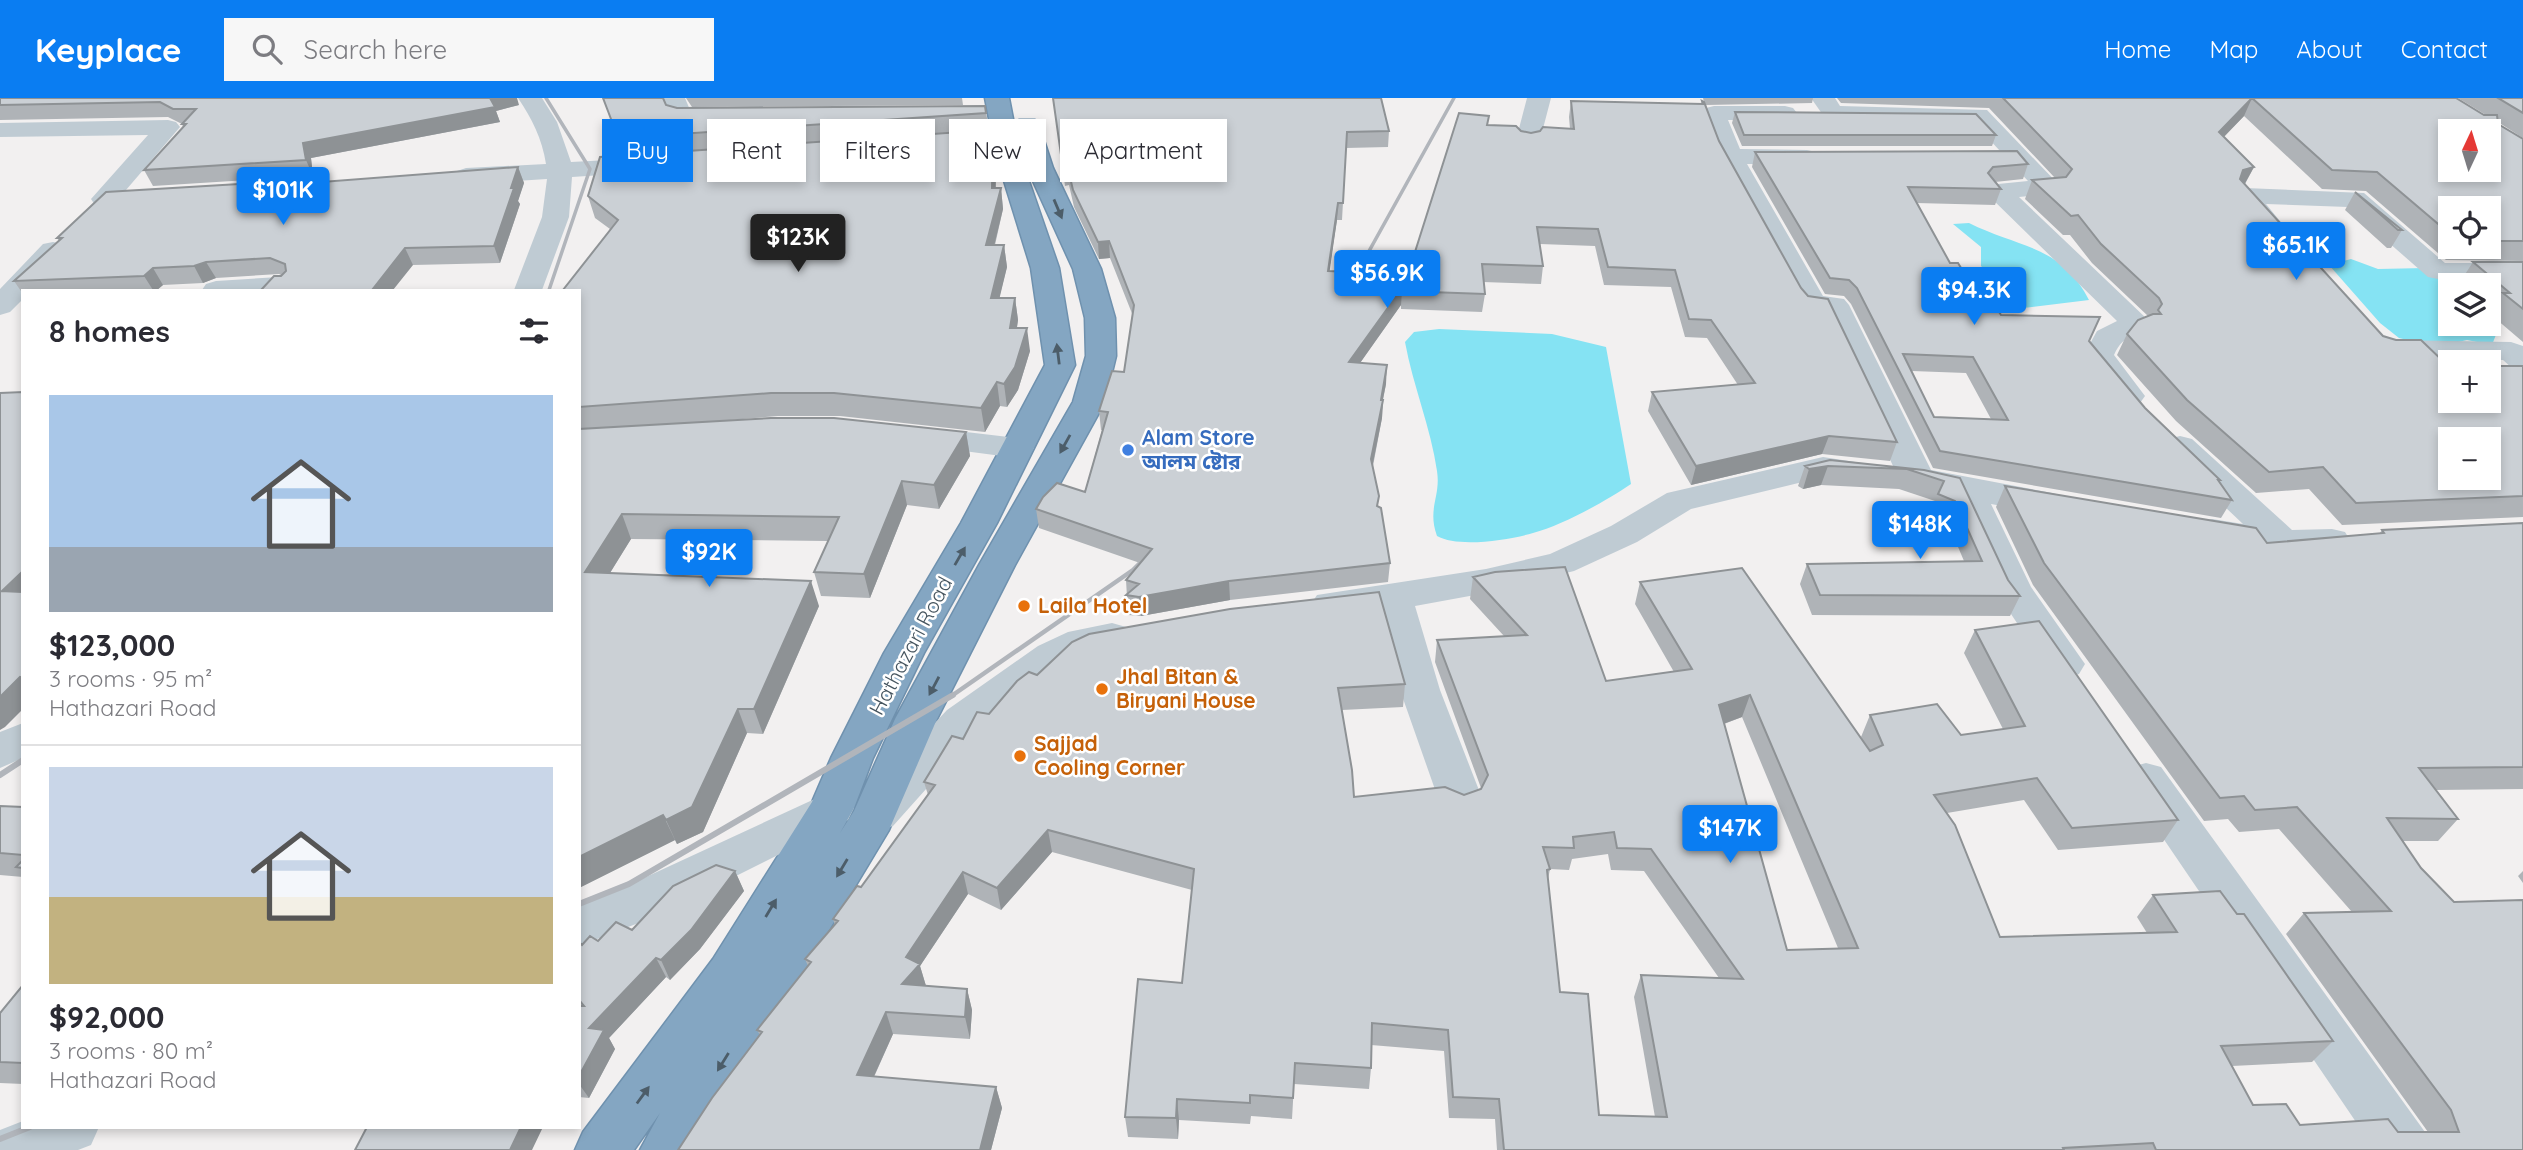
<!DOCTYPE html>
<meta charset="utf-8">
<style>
body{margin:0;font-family:Quicksand,"Noto Sans Bengali",sans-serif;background:#f7f7f7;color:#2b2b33;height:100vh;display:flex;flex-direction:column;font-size:26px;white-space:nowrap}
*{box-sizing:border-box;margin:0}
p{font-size:23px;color:#7c7c81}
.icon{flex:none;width:38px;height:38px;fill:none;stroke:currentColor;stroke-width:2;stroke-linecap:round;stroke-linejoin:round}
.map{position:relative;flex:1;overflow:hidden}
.side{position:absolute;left:21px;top:191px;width:560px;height:840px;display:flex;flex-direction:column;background:#fff;border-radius:0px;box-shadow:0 4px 10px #0003}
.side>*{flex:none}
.guide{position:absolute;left:602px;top:21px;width:665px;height:63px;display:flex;gap:14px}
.needle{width:46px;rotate:4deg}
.tools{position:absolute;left:2438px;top:21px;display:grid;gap:14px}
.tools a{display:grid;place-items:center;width:63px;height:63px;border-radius:0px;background:#fff;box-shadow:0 4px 10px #0003;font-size:35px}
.price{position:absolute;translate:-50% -60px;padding:0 16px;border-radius:7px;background:#0a7df2;color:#fff;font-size:23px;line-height:46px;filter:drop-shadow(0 2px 4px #0008)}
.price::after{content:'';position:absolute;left:50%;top:42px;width:21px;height:16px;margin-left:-10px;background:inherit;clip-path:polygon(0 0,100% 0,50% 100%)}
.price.active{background:#222;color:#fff}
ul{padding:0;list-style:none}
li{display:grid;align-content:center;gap:14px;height:371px;padding:0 28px}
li+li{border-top:2px solid #e1e1e2}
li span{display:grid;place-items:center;height:217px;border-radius:0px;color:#555}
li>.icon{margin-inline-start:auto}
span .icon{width:126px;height:126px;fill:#fffc;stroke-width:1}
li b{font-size:30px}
h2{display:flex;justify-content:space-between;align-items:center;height:84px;padding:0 28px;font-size:30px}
.chip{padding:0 24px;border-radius:0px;background:#fff;box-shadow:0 4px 10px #0003;font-size:24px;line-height:63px}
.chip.active{background:#0a7df2;color:#fff}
header{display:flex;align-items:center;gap:42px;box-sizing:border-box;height:98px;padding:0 35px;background:#0a7df2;color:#fff}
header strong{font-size:33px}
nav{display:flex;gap:38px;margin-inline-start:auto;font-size:24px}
.search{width:490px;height:63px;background:#f7f7f7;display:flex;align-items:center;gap:18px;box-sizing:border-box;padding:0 24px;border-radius:0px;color:#7c7c81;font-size:26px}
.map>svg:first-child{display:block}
.water{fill:#85e3f3}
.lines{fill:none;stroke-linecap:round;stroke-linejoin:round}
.highway-casing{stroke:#6f91ae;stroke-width:3}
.minor{fill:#bfcbd3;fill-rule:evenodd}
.highway{fill:#84a6c2;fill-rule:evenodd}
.rail-far2{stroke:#b1b5bb;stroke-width:3.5}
.rail-far1{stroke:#b1b5bb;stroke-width:4.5}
.rail{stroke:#b1b5bb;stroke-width:6}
.wall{fill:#afb3b7;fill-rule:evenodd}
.shaded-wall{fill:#8e9295}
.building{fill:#cbd0d5;stroke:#8e9295;stroke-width:2;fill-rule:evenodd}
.oneway{fill:#4c5d69}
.shop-dot{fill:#3f7fe0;stroke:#fff;stroke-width:2.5}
.food-dot{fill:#e8710a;stroke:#fff;stroke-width:2.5}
.labels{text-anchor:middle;stroke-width:5;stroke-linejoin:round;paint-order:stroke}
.shop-label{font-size:21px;font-weight:bold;fill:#366cbe;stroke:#fff;text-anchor:start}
.food-label{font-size:21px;font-weight:bold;fill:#c56008;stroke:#fff;text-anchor:start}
.street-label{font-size:21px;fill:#46555f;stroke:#fff}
</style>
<header>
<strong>Keyplace</strong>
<div class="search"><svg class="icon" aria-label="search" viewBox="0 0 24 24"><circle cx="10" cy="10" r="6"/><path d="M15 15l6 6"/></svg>Search here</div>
<nav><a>Home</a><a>Map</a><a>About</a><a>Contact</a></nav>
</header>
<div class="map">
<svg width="2523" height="1052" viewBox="0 0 2523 1052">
<rect width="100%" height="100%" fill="#f2f0f0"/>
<path class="water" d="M1969,125C2019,150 2061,147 2089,202L2024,210L1989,203L1988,194L1995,183L1981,168V149L1953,126Z
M2351,161L2378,171L2425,170L2442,175L2445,187L2450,190V226H2488L2489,222L2497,234L2492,247L2467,242L2436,249L2399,240L2380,225L2329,167Z
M1439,231L1552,236L1606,249L1631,386C1606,403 1563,427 1533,435C1509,442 1458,450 1437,438C1427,410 1441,399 1437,373C1431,330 1413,288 1405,244L1414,234Z"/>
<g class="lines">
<defs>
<path id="highway" d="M985,0H1009L1020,57L1059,170L1075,267L997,425L924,555L873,660L854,710L840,735L854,713L895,621L979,467L1073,304L1086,258L1085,220L1073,171L1027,70L1015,27L1019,22H1035L1039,27L1053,70L1101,171L1115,220L1116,258L1105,304L1015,467L937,621L889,732L697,1052H640L660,1015L634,1052H575L583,1034L713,861L812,704L831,660L884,555L961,425L1045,267L1031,170L996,57Z"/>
</defs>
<use href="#highway" class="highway-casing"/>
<path class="minor" d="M518,0H542L557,24L571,64L647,60L656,62L659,67L656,72L647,74L572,79L569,119L542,192H514L542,119L547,81L466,86L457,83L453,78L457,73L466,70L546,66C542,40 532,21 518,0Z
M661,0H685L690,12L733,14L737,19L733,24H674Z
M1527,0H1551L1540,42L1537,47L1528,49L1519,47L1516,42Z
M1811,0H1835L1840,8L1987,12L2062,90L2058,95L2019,99L2147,221L2149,227C2138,243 2125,232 2114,257L2145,298L2140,305L2129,308L2118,305L2083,258L2097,233L2117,223L1988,97L1984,92L1988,87L2028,83L1973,24L1833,22L1825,20Z
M1714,8H1785L1793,10L1797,15L1793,20L1785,22H1728L1740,51L1807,52L1816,54L1819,59L1816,64L1807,66H1747L1823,198L1844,201L1849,207L1931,372L2052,395L2064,398L2069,406L2064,414L2052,417L1991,406L2031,489L2085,566L2079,576L2065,580L2051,576L1995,492L1953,398L1903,386L1898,379L1824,216L1803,213L1798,207L1718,58L1702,15L1706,10Z
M168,22L176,24L180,29L126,92L157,93L161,98L157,103C139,108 113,111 95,107L91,101L148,37L0,39V25Z
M2245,90L2364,95L2445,165H2523V181H2438L2428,179L2348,109L2266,106L2284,128L2280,134C2258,139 2244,115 2232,98L2236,93Z
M53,144L63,146L67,152L63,158L30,192H23V201L10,214L0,217V191L43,146Z
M279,179L289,182L293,188L290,192H202L206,186L216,183Z
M2380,239L2391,242L2511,244L2523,248V272L2512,270L2503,262L2383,260L2372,257L2365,248L2369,242Z
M915,328L1017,340L1029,343L1034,350L1029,357L1017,360L903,345L899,338L903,331Z
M2180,338L2192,341L2292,432L2332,431L2345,434L2350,442L2345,450C2298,462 2245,452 2199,440L2194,432L2199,424L2212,421L2243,426L2168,355L2163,348L2168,341Z
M1823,359L1868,366L1873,373L1868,380L1856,383L1823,379L1691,411L1637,444L1574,473L1486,495L1415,508L1440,592L1482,700L1475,712L1460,717L1445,712L1438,700L1400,592L1379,513L1330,519L1317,515L1311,506L1317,497L1486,471L1550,456L1611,428L1667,395Z
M1112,525L1126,529L1131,538L1126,547L1092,556L1066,568L977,634L893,728L877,733L861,728L855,716L861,704L947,612L1038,548L1068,534Z
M23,625V660L0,670V634Z
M2146,665L2161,669L2425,1034L2433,1052H2375L2131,693L2124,681L2131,669Z
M832,693L848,698L854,710L848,722L654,819L579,848V807L620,791Z
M23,1023V1029H99L91,1047L78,1052H0V1032Z"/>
<use href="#highway" class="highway"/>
<path class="rail-far2" d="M546,0L590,71L549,192
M1348,191L1454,0"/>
<path class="rail-far1" d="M950,599L1133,472L1152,453"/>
<path class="rail" d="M0,677L23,662
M579,806L629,786L953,597
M0,1041L30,1029"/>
</g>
<path class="wall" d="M0,0L519,7L496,13L500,24L311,60L313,78L153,88L144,72L183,29L182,26L168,19L0,22Z
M686,0H962L963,7L692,9Z
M1053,0H1381L1389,33L1388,49L1346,50L1342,122H1337L1329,173L1408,176L1488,27L1531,35L1570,31L1569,19L1571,3L1701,6L1702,3L1704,4L1703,0H1813L1812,5L1706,7L1719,43L1801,190L1897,344L1890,363L1822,356L1691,387L1648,313L1652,294L1738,287L1707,240L1685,239L1671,189L1604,187L1595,148L1540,146L1543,168L1541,186L1483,184L1485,196L1482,214L1401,211V207L1360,265L1386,286L1383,302L1382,320L1373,368L1378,409L1390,465L1388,484L1230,502L1141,518L1128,517L1126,482L1140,465L1039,430L1036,411L1085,394L1102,332H1101L1099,313L1124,274L1133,218L1110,160L1099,161L1074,109L1069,87L1065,88Z
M1837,0H2456L2484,17H2486L2458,0H2523V40L2498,24V26L2523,41V163L2446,162L2366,93L2322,91L2244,18L2224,39L2254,69L2245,86L2383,238L2447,267L2523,268V419L2342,427L2309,391L2256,395L2176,323L2117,257L2127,236L2148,218L2092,165L2070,137H2063L2025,101L2032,82L2055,80L1989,10L1841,5ZM2450,110H2488V149H2450Z
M666,7L677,10L985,8L989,32L993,45L996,66V90H1001L1003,111L995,147H1004L1007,169L999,200H1015L1018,222L1017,230L1030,253L1018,292L1007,309L1000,308L985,334L840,318H778L695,325L966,334L970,358L939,411L907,407L870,500L821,498L814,474L828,443L631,441L610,475L819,508L763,636L747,635L703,734L677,746L675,742L579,790V192L610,131L595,120L588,98L612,59L606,41Z
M1735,14L1996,37L1992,48H1742L1732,25Z
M1755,54L2028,66L2023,81L1995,84L2001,91L1995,107L1916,105L1950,165L1966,178L2001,217L2089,243L2145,310L2220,382L2219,384L2232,402L2221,420L1933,370L1851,206L1844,198L1825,196L1752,69ZM1912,273L1966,275L1991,321L1934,319Z
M518,69L524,85L518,103L520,106L500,165L413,167L281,177L279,176L216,180L203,185L163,187L157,192H23V196L14,183L59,143L57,140L310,85Z
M2355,94L2402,132L2391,150H2387L2345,112Z
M2473,164H2523V244L2489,215L2492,211L2488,209V187H2464L2460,184Z
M1830,362L1924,372L1960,380L2008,482L2020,498L2010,518L1812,517L1800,486L1807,466L1964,463L1947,423L1930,416L1935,403L1899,391L1821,387L1803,391L1798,388L1805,368Z
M2005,388L2267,445L2380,435L2382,432L2523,425V691L2436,692L2458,721L2438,743H2403L2523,1052H1497L1495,1021L1449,1020L1444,953L1371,947V970L1369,991L1294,986L1292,1021L1251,1018L1250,1026L1179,1022L1178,1041L1128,1039L1125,1019L1182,885L1192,792L1052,754L1001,812L968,796L920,868L926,888L967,891L972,912L970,941L893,936L874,979L996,989L1002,1010L991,1052H678L760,937L757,932L808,868L805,861L835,827L833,821L861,789L928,697L924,684L963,641L989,616L1037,577L1405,586L1403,609L1342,612L1354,699L1464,697L1481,690L1435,564L1437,542L1504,538L1470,501L1473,479L1606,583L1674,574L1635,506L1640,484L1862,642L1861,639L1870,617L1961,637L2003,631L1964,555L1975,532L2178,722L2163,744L2058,752L2024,702L1947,715L2000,839L2147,835L2137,819L2153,797L2237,816L2333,943L2312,964L2232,968L2253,1007L2300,1027L2398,1034H2428L2286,836L2304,815L2352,814L2279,731L2239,734L2228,721L2204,723L2033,487L1996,409ZM1742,619L1838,850L1787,852L1724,626ZM1608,756L1611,772L1644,773L1719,880L1641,877L1634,899L1655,1019L1599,1017L1560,894L1548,781L1550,771L1569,772L1572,761Z
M0,708L23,709V779L0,777Z
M735,773L744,793L700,851L670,882L666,879L609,940L615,951L589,1000L579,999V844L582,847L632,832Z
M2523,773V785L2518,778Z
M23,887V986L0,985V915Z"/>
<path class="shaded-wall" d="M490,0H517L519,7L496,13L500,24L311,60L313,78L306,62L303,45Z
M2252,0L2244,18L2210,53L2219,34Z
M993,45L996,66L995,111L992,90Z
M518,69L524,85L518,103L520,106L500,165L494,148Z
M2254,69L2244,87L2234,91L2243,72Z
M1001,90L1003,111L989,169L986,147Z
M1338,105L1337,122L1327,191L1328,173Z
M1109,143L1110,160L1099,161L1098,144Z
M1004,147L1007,169L994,223L991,200Z
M405,150L413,167L393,192H372Z
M206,164L216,180L203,185L194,168Z
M153,170L163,187L157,192H153L144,178Z
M1405,186L1402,193L1401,207L1348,282L1349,264Z
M1015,200L1018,222L1013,253L1010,230Z
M1027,230L1030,253L1018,292L1007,309L1004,286Z
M1387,267L1386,286L1379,320L1381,302Z
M997,284L1000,308L985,334L981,310Z
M1383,302L1382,320L1370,380L1371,361Z
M966,334L970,358L939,411L934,387Z
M1829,338L1822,356L1691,387L1696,368Z
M1828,368L1821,387L1803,391L1809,371Z
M902,383L907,407L870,500L864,476Z
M622,416L631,441L595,499L585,474Z
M23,473V506L2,493Z
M811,483L819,508L763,636L754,611Z
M1229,483L1230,502L1141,518L1139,499Z
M20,579L23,582V611L5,629L0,632V599Z
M1750,597L1742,619L1712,630L1719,607Z
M738,611L747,635L703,734L677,746L666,722Z
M663,717L675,742L579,790V759Z
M1048,732L1052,754L1001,812L997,790Z
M735,773L744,793L700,851L670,882L661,862Z
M963,774L968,796L920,868L926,888L902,886L906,859Z
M656,860L666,879L609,940L615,951L589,1000L579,986V978L589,930Z
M967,891L972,912L970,941L965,919Z
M886,914L893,936L865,998L857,977Z
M996,989L1002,1010L991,1052H980Z
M1177,1001L1179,1022L1178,1041L1176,1020Z
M521,1029H543L532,1052H510Z"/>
<path class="building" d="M0,0H490L495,9L303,45L306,62L144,72L186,26H182L196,11H173L160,4L0,7Z
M603,0H663L666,7L677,10L985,8L986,15L606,41L611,21Z
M1053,0H1381L1389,33L1347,34L1343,105H1338L1328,173L1408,176L1459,15L1489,18L1487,27L1516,28L1521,33L1531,35L1540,33L1543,29L1574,31L1571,3L1703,6L1702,3L1704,4L1719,43L1801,190L1808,198L1828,201L1897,344L1829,338L1696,368L1652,294L1755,285L1711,222L1689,221L1675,172L1608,169L1598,131L1537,129L1543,168L1482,166L1485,196L1402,193L1405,186L1349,264L1387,267L1381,302H1383L1371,361L1379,398L1377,408L1381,410L1390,465L1229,483L1139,499L1126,497L1139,486L1126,482L1152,451L1036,411L1043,399L1057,385L1085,394L1108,314L1099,313L1112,273L1124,274L1134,207L1109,143L1098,144L1073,92L1068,71H1063Z
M2003,0H2456L2484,17H2497L2498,26L2523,41V143H2488V110H2450V136L2377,74L2332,72L2252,0L2219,34L2254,69L2243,72L2240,81L2383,238L2396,242H2421L2447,267H2450V303H2488V268H2523V398L2356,405L2323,369L2269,374L2187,302L2127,236L2138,222L2153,216H2161L2158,212L2162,206L2159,200L2101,146L2078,117L2071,118L2032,82L2066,79L2072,71ZM2450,33H2488V72H2450ZM2450,341H2488V380H2450Z
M2498,0H2523V15Z
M1735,14L1976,16L1996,37H1744Z
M990,32L993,45L992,90H1001L986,147H1004L991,200H1015L1010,230H1027L1015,269L1004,286L997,284L981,310L834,295H771L579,309V192H563L618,122L588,98L600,59Z
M2017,53L2028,66L1993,69L1988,75L2001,91L1908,89L1950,165H1958L1966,178H1977L2001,217L2100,219L2089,243L2145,310L2220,382H2218L2232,402L1940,353L1857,190L1849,182L1830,180L1755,54ZM1903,256L1973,259L2008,322L1934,319Z
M518,69L511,90H514L494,148L405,150L372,192H261L274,178H281L286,173L285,166L270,160L206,164L194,168L153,170L144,178L14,183L62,140H57L106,94L308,82L309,85Z
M2355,94L2402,132H2398Z
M2473,164H2523V211L2503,195H2510Z
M23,294V473L2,493L23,494V580L20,579L0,599V295Z
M771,320H834L966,334L934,387L902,383L864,476L814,474L839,419L622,416L585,474L811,483L754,611H738L692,709L666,722L663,717L579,759V331Z
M1830,362L1924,372L1960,380L2008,482L2020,498L1820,497L1807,466L1982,463L1955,403L1938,396L1944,383L1907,371L1828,368L1809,371L1805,368Z
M2005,388L2256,430L2267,445L2384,435L2382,432L2523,425V669L2419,670L2458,721L2387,720L2421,770L2454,804L2523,802V1052H2156L2153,1045L2063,1050L2064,1052H1504L1499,1001L1453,999L1448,932L1372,925L1371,970L1295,965L1293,1000L1250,997V1005L1177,1001L1176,1020L1125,1019L1138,881L1182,885L1194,771L1048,732L997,790L963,774L906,859L920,866L902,886L967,891L965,919L886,914L857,977L996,989L980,1052H678L712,1000L762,934L757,932L811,864L805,861L838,823L833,821L857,788L861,789L935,687L924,684L952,638L963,641L977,614L989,616L1017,583L1029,574L1037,577L1072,544L1089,536L1230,511L1379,494L1405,586L1338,590L1352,672L1354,699L1445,689L1464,697L1481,691L1488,677L1437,542L1527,537L1473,479L1495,474L1565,469L1606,583L1692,571L1640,484L1742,470L1870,653L1883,647L1870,617L1937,606L1961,637L2025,628L1975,532L2039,523L2178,722L2072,730L2037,680L1934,697L1955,727L2000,839L2177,834L2153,797L2220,793L2237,816H2244L2333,943L2221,948L2253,1007L2286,1006L2300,1027L2388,1021L2398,1034H2459L2451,1012L2304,815L2391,813L2297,709L2255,712L2244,698L2220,700L2044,465ZM1750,597L1858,850L1787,852L1719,607ZM1614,734L1617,750L1651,751L1743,881L1641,877L1667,1019L1599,1017L1588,896L1560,894L1547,772L1550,771L1543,749L1574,750L1573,739Z
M0,708L23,709V757L0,755Z
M23,762V770L16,769Z
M716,767L735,773L691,832L661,862L656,860L589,930L604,932L579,978V908H584L579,902V844L582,847L590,838L598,843L616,824L632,832L673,788Z
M23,887V965L0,964V915Z
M367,1029H521L510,1052H355Z"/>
<defs><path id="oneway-solid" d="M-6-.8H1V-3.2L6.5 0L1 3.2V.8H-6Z" transform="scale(1.75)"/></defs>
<g class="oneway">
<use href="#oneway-solid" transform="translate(1058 111) rotate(67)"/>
<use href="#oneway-solid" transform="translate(1058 256) rotate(-97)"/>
<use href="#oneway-solid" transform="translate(1065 346) rotate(119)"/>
<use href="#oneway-solid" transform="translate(960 458) rotate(-60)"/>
<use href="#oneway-solid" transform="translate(934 588) rotate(118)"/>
<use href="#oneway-solid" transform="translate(842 770) rotate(121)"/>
<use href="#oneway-solid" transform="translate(771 810) rotate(-59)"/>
<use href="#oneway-solid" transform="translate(723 964) rotate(122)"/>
<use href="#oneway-solid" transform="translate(643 997) rotate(-54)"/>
</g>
<circle class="shop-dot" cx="1128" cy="352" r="7"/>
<g class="food-dot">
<circle cx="1024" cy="508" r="7"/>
<circle cx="1102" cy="591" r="7"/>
<circle cx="1020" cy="658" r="7"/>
</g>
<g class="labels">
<g class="shop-label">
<text x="1142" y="347">Alam Store<tspan x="1142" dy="24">আলম ষ্টোর</tspan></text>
</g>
<g class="food-label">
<text x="1038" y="515">Laila Hotel</text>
<text x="1116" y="586">Jhal Bitan &amp;<tspan x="1116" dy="24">Biryani House</tspan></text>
<text x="1034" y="653">Sajjad<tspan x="1034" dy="24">Cooling Corner</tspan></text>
</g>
<g class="street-label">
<text transform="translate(911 548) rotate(-62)" y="7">Hathazari Road</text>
</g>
</g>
</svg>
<div class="tools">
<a><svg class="needle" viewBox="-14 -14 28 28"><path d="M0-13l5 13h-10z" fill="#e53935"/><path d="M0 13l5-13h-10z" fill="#7c7c81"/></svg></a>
<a><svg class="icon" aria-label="locate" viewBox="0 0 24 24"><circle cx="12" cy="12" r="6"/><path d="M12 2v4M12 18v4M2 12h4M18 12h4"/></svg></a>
<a><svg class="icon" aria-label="layers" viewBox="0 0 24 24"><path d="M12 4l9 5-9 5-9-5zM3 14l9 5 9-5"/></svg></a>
<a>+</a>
<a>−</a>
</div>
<b class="price" style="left:283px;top:129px">$101K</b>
<b class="price active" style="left:798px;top:176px">$123K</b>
<b class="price" style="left:2296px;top:184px">$65.1K</b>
<b class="price" style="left:1387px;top:212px">$56.9K</b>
<b class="price" style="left:1974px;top:229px">$94.3K</b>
<b class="price" style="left:1920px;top:463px">$148K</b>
<b class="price" style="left:709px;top:491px">$92K</b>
<b class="price" style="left:1730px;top:767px">$147K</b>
<div class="guide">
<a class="chip active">Buy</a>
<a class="chip">Rent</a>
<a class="chip">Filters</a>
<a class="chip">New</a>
<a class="chip">Apartment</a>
</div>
<section class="side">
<h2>8 homes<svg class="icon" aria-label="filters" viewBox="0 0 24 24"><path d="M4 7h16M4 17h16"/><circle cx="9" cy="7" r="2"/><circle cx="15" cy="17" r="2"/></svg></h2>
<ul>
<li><span style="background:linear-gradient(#a9c7e8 70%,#9aa5b1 0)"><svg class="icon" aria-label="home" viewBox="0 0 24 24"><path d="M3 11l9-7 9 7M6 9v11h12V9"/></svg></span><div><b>$123,000</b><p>3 rooms · 95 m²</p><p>Hathazari Road</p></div></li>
<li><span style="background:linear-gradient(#c9d6e8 60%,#c2b280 0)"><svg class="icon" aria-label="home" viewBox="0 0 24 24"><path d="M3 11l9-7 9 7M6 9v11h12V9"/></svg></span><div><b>$92,000</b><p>3 rooms · 80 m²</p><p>Hathazari Road</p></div></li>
</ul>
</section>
</div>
